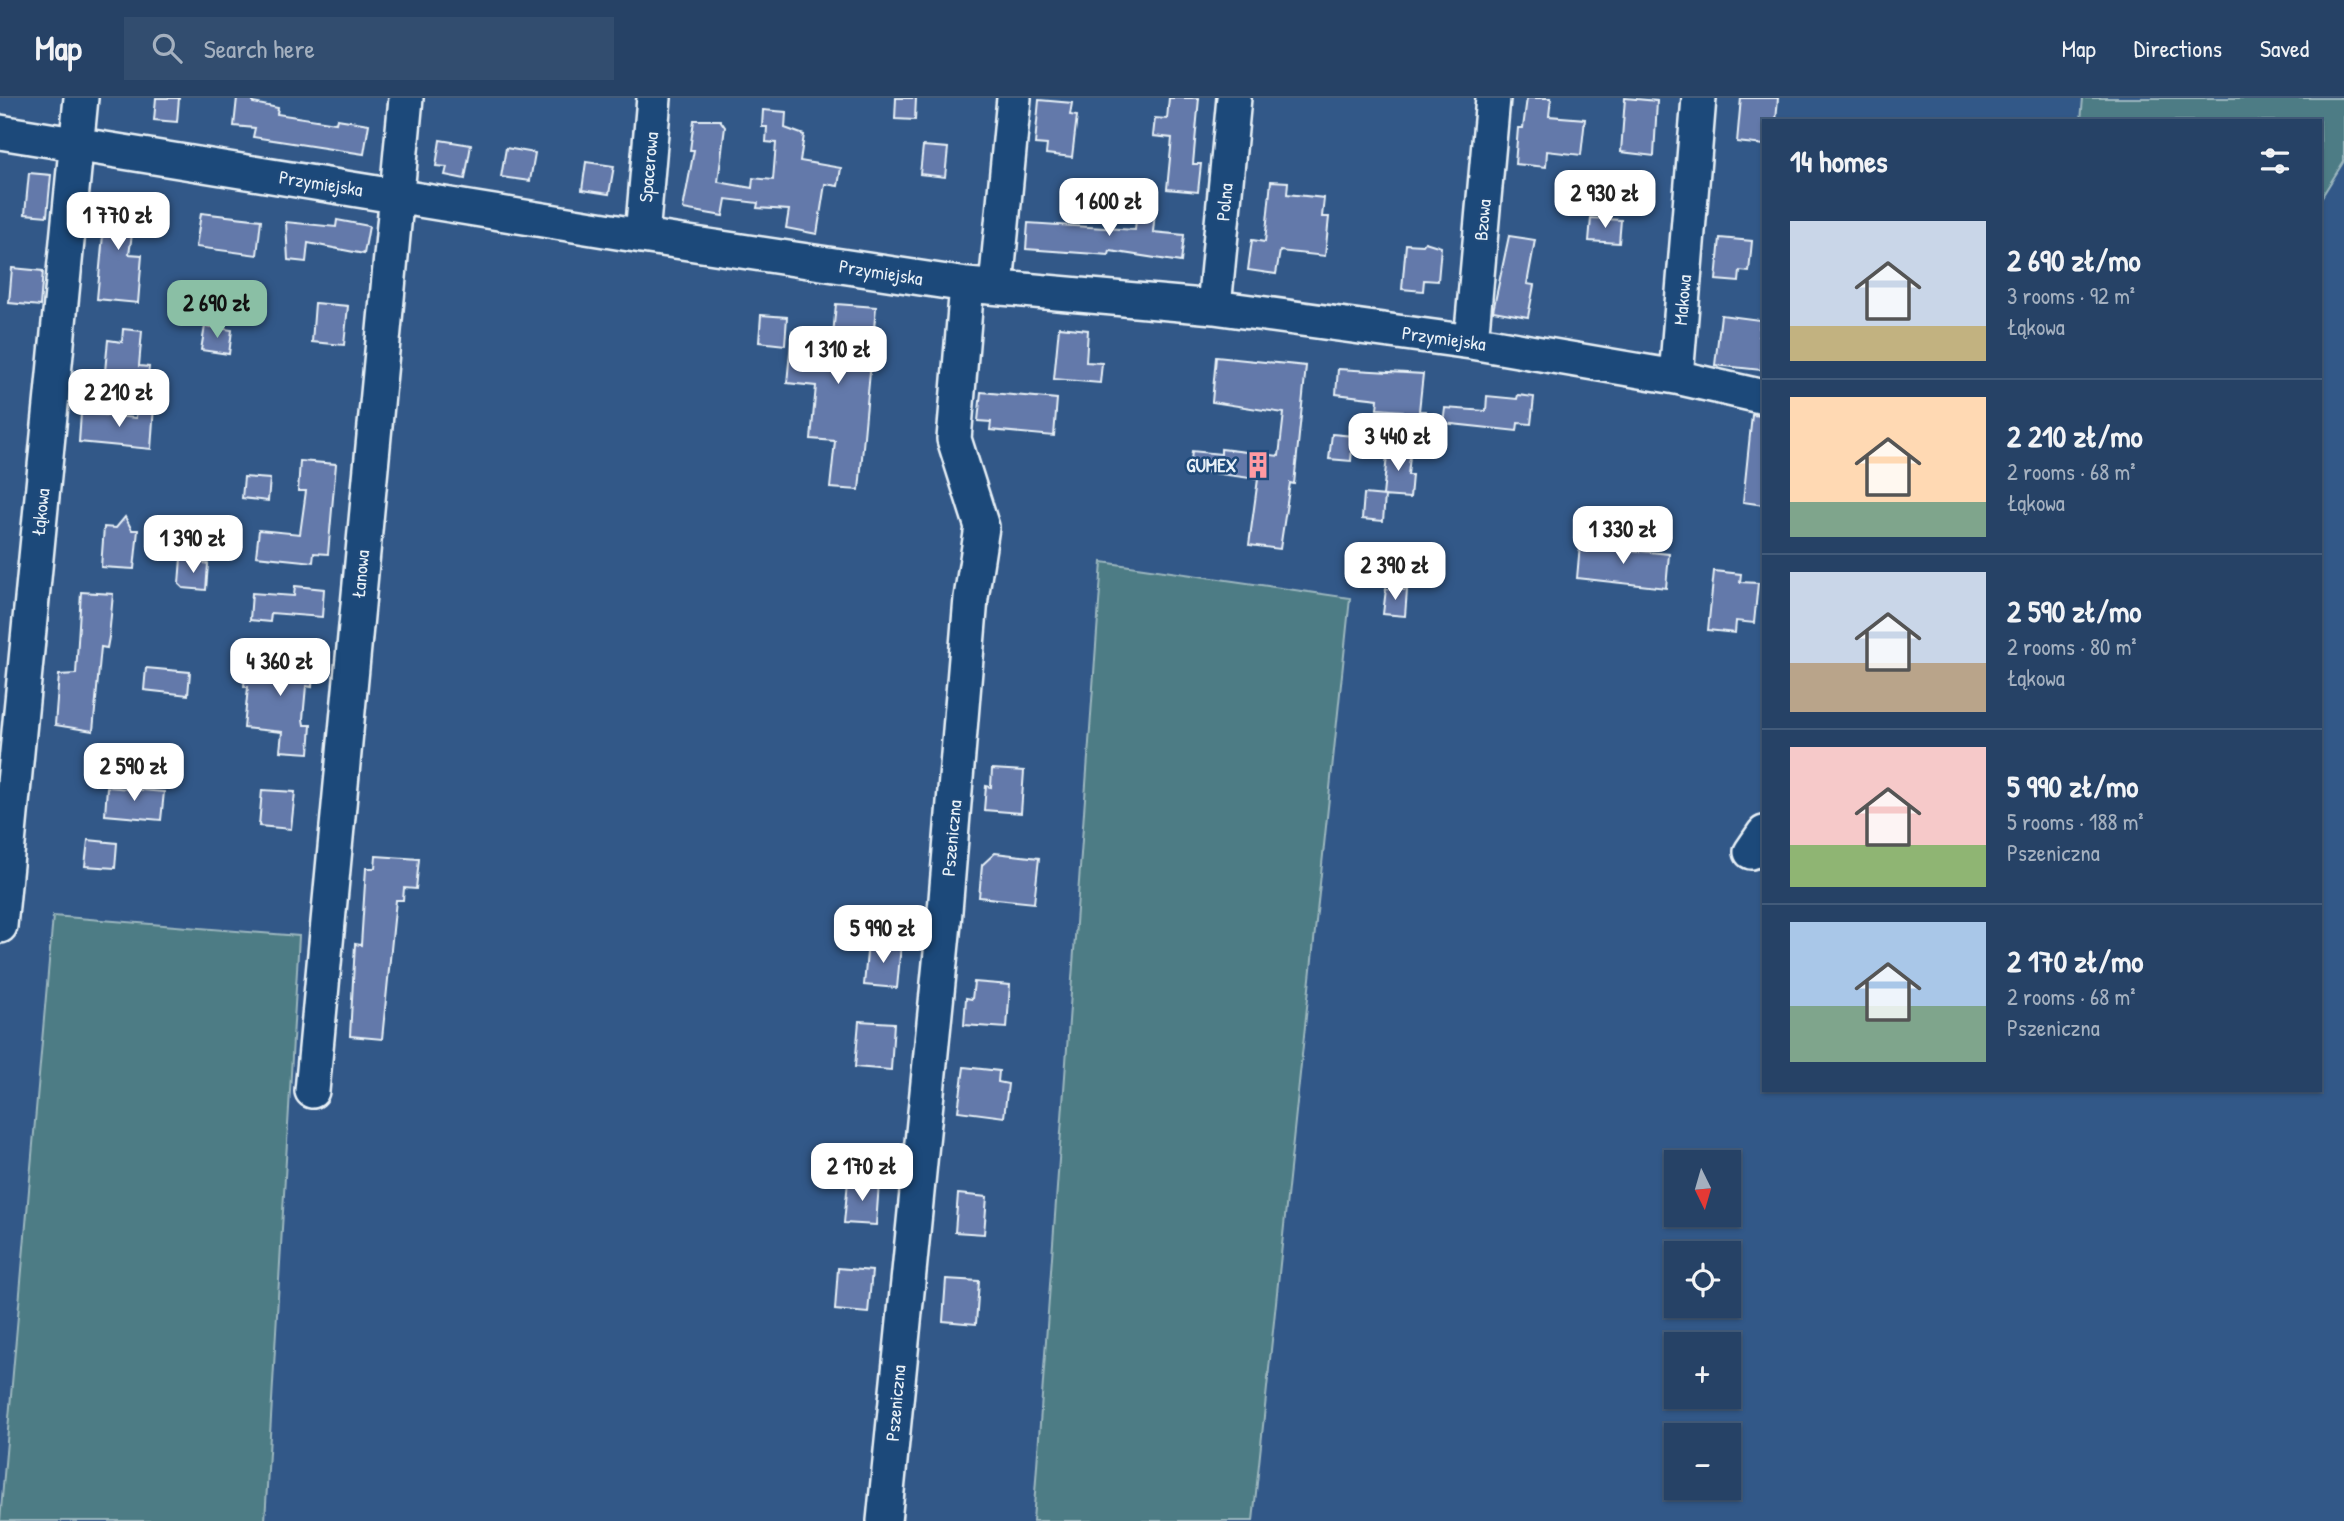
<!DOCTYPE html>
<meta charset="utf-8">
<style>
body{margin:0;font-family:"Patrick Hand",sans-serif;background:#324d6f;color:#f1f3f6;height:100vh;display:flex;flex-direction:column;font-size:26px;white-space:nowrap}
*{box-sizing:border-box;margin:0}
p{font-size:23px;color:#a4b0bf}
.icon{flex:none;width:38px;height:38px;fill:none;stroke:currentColor;stroke-width:2;stroke-linecap:round;stroke-linejoin:round}
.map{position:relative;flex:1;overflow:hidden}
.side{position:absolute;left:1762px;top:21px;width:560px;height:973px;display:flex;flex-direction:column;background:#264266;border-radius:0px;box-shadow:0 2px 5px #0004,0 0 0 2px #425b7a}
.side>*{flex:none}
.needle{width:46px;rotate:175deg}
.tools{position:absolute;left:1664px;top:1052px;display:grid;gap:14px}
.tools a{display:grid;place-items:center;width:77px;height:77px;border-radius:0px;background:#264266;box-shadow:0 2px 5px #0004,0 0 0 2px #425b7a;font-size:35px}
.price{position:absolute;translate:-50% -60px;padding:0 16px;border-radius:14px;background:#fff;color:#222;font-size:23px;line-height:46px;filter:drop-shadow(0 2px 4px #0008)}
.price::after{content:'';position:absolute;left:50%;top:42px;width:21px;height:16px;margin-left:-10px;background:inherit;clip-path:polygon(0 0,100% 0,50% 100%)}
.price.selected{background:#8abfa5;color:#111}
ul{padding:0;list-style:none}
li{display:flex;align-items:center;gap:21px;height:175px;padding:0 28px}
li+li{border-top:2px solid #425b7a}
li span{display:grid;place-items:center;flex:none;width:196px;height:140px;border-radius:0px;color:#555}
li>.icon{margin-inline-start:auto}
span .icon{width:84px;height:84px;fill:#fffc;stroke-width:1}
li b{font-size:30px}
h2{display:flex;justify-content:space-between;align-items:center;height:84px;padding:0 28px;font-size:30px}
header{display:flex;align-items:center;gap:42px;box-sizing:border-box;height:98px;padding:0 35px;background:#264266;border-bottom:2px solid #425b7a}
header strong{font-size:33px}
nav{display:flex;gap:38px;margin-inline-start:auto;font-size:24px}
.search{width:490px;height:63px;background:#324d6f;display:flex;align-items:center;gap:18px;box-sizing:border-box;padding:0 24px;border-radius:0px;color:#a4b0bf;font-size:26px}
.map>svg:first-child{display:block}
.green{fill:#4e7c85;stroke:#9bb6be;stroke-width:2}
.building{fill:#6379aa;stroke:#e8f1f8;stroke-width:2}
.lines{fill:none;stroke-linecap:round;stroke-linejoin:round}
.minor-casing{stroke:#e8f1f8;stroke-width:38}
.minor{stroke:#1f4a7a;stroke-width:33}
.labels{text-anchor:middle;stroke-width:5;stroke-linejoin:round;paint-order:stroke}
.street-label{font-size:19px;fill:#e8f1f8;stroke:#1f4a7a}
.poi-label{font-size:19px;font-weight:bold;fill:#e8f1f8;stroke:#1f4a7a;text-anchor:end}
</style>
<header>
<strong>Map</strong>
<div class="search"><svg class="icon" aria-label="search" viewBox="0 0 24 24"><circle cx="10" cy="10" r="6"/><path d="M15 15l6 6"/></svg>Search here</div>
<nav><a>Map</a><a>Directions</a><a>Saved</a></nav>
</header>
<div class="map">
<svg width="2344" height="1423" viewBox="0 0 2344 1423">
<rect width="100%" height="100%" fill="#325888"/>
<filter id="ink" filterUnits="userSpaceOnUse"><feTurbulence type="fractalNoise" baseFrequency=".0143" numOctaves="2"/><feDisplacementMap in="SourceGraphic" scale="14" xChannelSelector="R" yChannelSelector="G"/><feConvolveMatrix kernelMatrix="1 2 1 2 8 2 1 2 1" color-interpolation-filters="sRGB"/></filter>
<g filter="url(#ink)">
<path class="green" d="M2083,0H2344V63L2321,100L2320,23H2081Z
M1102,464L1350,500L1253,1423H1033Z
M53,818L299,838L265,1423H0Z"/>
<path class="building" d="M156,0H179L177,24L154,22Z
M237,0H253V5L278,10L277,16L336,25L337,21L369,26L364,56L253,39L255,30L234,28Z
M896,0H916L915,22L895,21Z
M1169,0H1199L1193,66H1201L1198,94L1167,91L1172,40L1153,38L1155,20L1167,21Z
M1527,0H1551L1549,18L1585,21L1581,57L1547,53L1546,69L1515,66L1518,30H1523Z
M1625,0L1657,3L1654,58L1621,54Z
M1741,0H1778L1776,23H1764V47L1737,44Z
M1039,2L1072,5L1070,17L1077,18L1072,59L1046,56L1047,47L1035,46Z
M763,12L786,14L785,30L804,37L800,63L841,70L838,88L825,86L817,136L786,130L789,112L757,110L758,105L726,101L723,118L683,111L694,52H690L694,22H720L725,29L718,84L752,90L753,80L773,82L776,45L766,44L767,29H762Z
M440,42L471,47L465,81L445,77L447,69L436,68Z
M923,48L948,50L945,79L920,76Z
M506,50L535,55L530,83L501,79Z
M586,64L614,68L609,96L582,92Z
M29,75L51,77L47,118L25,116Z
M1271,83L1288,84L1287,96L1324,100L1322,119H1329L1325,158L1280,153L1276,176L1248,172L1252,142L1265,144Z
M102,98L137,104L129,156L142,157L138,205L97,201L103,137L100,136L102,127H98Z
M1138,101L1156,103L1153,134L1184,137L1181,164L1110,153L1109,157L1026,151L1028,125L1135,132Z
M201,115L261,122L257,157L196,149Z
M1591,120L1621,122L1619,145L1589,143Z
M337,122L369,128L364,156L308,145L306,164L288,162L286,124L336,129Z
M1509,138L1535,142L1527,186L1534,187L1528,219L1493,213Z
M1720,140L1752,143L1749,174L1740,173L1739,184L1716,182Z
M1425,144L1441,149L1438,183L1424,182L1423,193L1402,191L1406,146L1423,147Z
M12,170L43,173L40,208L9,205Z
M315,205L348,208L344,247L312,244Z
M836,206L876,209L859,392L830,390L835,343L811,341L816,288L787,285L792,233L833,237Z
M761,217L787,219L785,247L759,244Z
M1721,217L1760,222L1759,238L1764,239L1761,272L1715,267Z
M205,228L232,232L229,256L201,252Z
M1059,229L1088,232L1086,264L1102,265L1100,285L1054,281Z
M123,231L142,233L139,268L149,269L147,288L104,284L108,242L122,244Z
M1216,259L1306,268L1294,386L1290,385L1280,451L1249,447L1258,381L1190,372L1192,353L1221,356V351L1279,358L1284,315L1212,304Z
M1338,271L1423,276L1419,313H1426L1424,330L1401,329L1403,313L1377,311L1378,301L1336,296Z
M981,294L1057,301L1054,338L990,332L991,324L978,323Z
M1518,297L1534,299L1531,326L1518,325L1517,333L1443,325L1445,310L1486,313L1487,298L1517,301Z
M137,307L154,308L151,351L79,344L81,315L136,320Z
M1752,317L1764,318V407L1743,404Z
M1332,336L1353,338L1351,363L1329,361Z
M1388,347L1411,349L1408,377H1412L1410,400L1383,398Z
M300,363L336,366L328,456L314,455L313,464L256,458L259,432L300,436L306,393H298Z
M244,379L270,381L268,403L242,400Z
M1364,396L1385,398L1383,423L1362,421Z
M125,419L132,432H138L134,471L101,469L104,429L116,430Z
M1580,447L1669,456L1666,490L1577,480Z
M181,460L208,466L206,492L183,490L179,486Z
M1714,473L1741,476L1740,484L1758,485L1754,525L1736,523L1735,535L1708,532Z
M295,488L324,491L322,519L271,515L270,524L250,522L252,495L294,498Z
M1386,491L1407,492L1405,518L1383,516Z
M81,494L113,496L109,539L107,550L101,549L93,633L55,627L59,577L76,576Z
M282,553L314,558L312,589L306,588L303,621L304,627H311L309,655L280,653L282,634L244,630L248,589H244L246,561L281,563Z
M146,570L190,574L188,597L144,592Z
M992,671L1024,673L1021,715L984,712L986,688L991,689Z
M107,689L164,694L161,722L105,717Z
M262,692L295,694L291,731L259,728Z
M88,742L117,745L115,770L85,768Z
M995,755L1039,760L1034,805L979,799L982,767Z
M376,758L419,761L416,791L404,790L403,802H396L382,941L350,938L355,846L361,847L366,770H375Z
M868,844L901,847L897,890L864,887Z
M974,884L1010,887L1007,930L964,927L966,900L972,901Z
M859,923L894,925L891,972L855,969Z
M964,969L999,973L998,984L1008,986L1004,1019L958,1013Z
M848,1083L879,1085L876,1127L844,1125Z
M958,1096L987,1099L984,1136L955,1134Z
M838,1170L872,1173L868,1215L835,1212Z
M946,1181L979,1183L976,1226L943,1223Z"/>
<g class="lines">
<defs>
<path id="minor" d="M0,34L642,138L967,187L1214,209L1471,244L1676,279L1764,299
M642,138L654,0
M996,189L1014,0
M1214,209L1234,0
M1471,244L1493,0
M1676,279L1699,0
M1751,754L1764,735
M0,828L81,0
M312,993L406,0
M884,1423L944,825L971,500L982,429L954,341L967,187"/>
</defs>
<use href="#minor" class="minor-casing"/>
<use href="#minor" class="minor"/>
</g>
</g>
<defs>
<symbol id="building-bare" viewBox="-9 -9 18 18"><path d="M-4-6H4V6H1V3H-1V6H-4ZM-2.5-4.3h1.7v1.8h-1.7ZM.8-4.3h1.7v1.8H.8ZM-2.5-1h1.7V.8h-1.7ZM.8-1h1.7V.8H.8Z" fill="#ff9aa2" stroke="#1f4a7a" stroke-width="2.5" paint-order="stroke"/></symbol>
</defs>
<g fill-rule="evenodd">
<use href="#building-bare" x="1239" y="348" width="38" height="38"/>
</g>
<g class="labels">
<g class="street-label">
<text transform="translate(648 69) rotate(-85)" y="7">Spacerowa</text>
<text transform="translate(321 85) rotate(9)" y="7">Przymiejska</text>
<text transform="translate(1224 104) rotate(-85)" y="7">Polna</text>
<text transform="translate(1482 122) rotate(-85)" y="7">Bzowa</text>
<text transform="translate(881 174) rotate(9)" y="7">Przymiejska</text>
<text transform="translate(1682 202) rotate(-85)" y="7">Makowa</text>
<text transform="translate(1444 240) rotate(8)" y="7">Przymiejska</text>
<text transform="translate(40 414) rotate(-84)" y="7">Łąkowa</text>
<text transform="translate(360 476) rotate(-85)" y="7">Łanowa</text>
<text transform="translate(951 740) rotate(-85)" y="7">Pszeniczna</text>
<text transform="translate(895 1305) rotate(-85)" y="7">Pszeniczna</text>
</g>
<g class="poi-label">
<text x="1237" y="374">GUMEX</text>
</g>
</g>
</svg>
<div class="tools">
<a><svg class="needle" viewBox="-14 -14 28 28"><path d="M0-13l5 13h-10z" fill="#e53935"/><path d="M0 13l5-13h-10z" fill="#a4b0bf"/></svg></a>
<a><svg class="icon" aria-label="locate" viewBox="0 0 24 24"><circle cx="12" cy="12" r="6"/><path d="M12 2v4M12 18v4M2 12h4M18 12h4"/></svg></a>
<a>+</a>
<a>−</a>
</div>
<b class="price" style="left:1605px;top:132px">2 930 zł</b>
<b class="price" style="left:1109px;top:140px">1 600 zł</b>
<b class="price" style="left:118px;top:154px">1 770 zł</b>
<b class="price selected" style="left:217px;top:242px">2 690 zł</b>
<b class="price" style="left:838px;top:288px">1 310 zł</b>
<b class="price" style="left:119px;top:331px">2 210 zł</b>
<b class="price" style="left:1398px;top:375px">3 440 zł</b>
<b class="price" style="left:1623px;top:468px">1 330 zł</b>
<b class="price" style="left:193px;top:477px">1 390 zł</b>
<b class="price" style="left:1395px;top:504px">2 390 zł</b>
<b class="price" style="left:280px;top:600px">4 360 zł</b>
<b class="price" style="left:134px;top:705px">2 590 zł</b>
<b class="price" style="left:883px;top:867px">5 990 zł</b>
<b class="price" style="left:862px;top:1105px">2 170 zł</b>
<section class="side">
<h2>14 homes<svg class="icon" aria-label="filters" viewBox="0 0 24 24"><path d="M4 7h16M4 17h16"/><circle cx="9" cy="7" r="2"/><circle cx="15" cy="17" r="2"/></svg></h2>
<ul>
<li><span style="background:linear-gradient(#c9d6e8 75%,#c2b280 0)"><svg class="icon" aria-label="home" viewBox="0 0 24 24"><path d="M3 11l9-7 9 7M6 9v11h12V9"/></svg></span><div><b>2 690 zł/mo</b><p>3 rooms · 92 m²</p><p>Łąkowa</p></div></li>
<li><span style="background:linear-gradient(#ffd9b3 75%,#7fa58c 0)"><svg class="icon" aria-label="home" viewBox="0 0 24 24"><path d="M3 11l9-7 9 7M6 9v11h12V9"/></svg></span><div><b>2 210 zł/mo</b><p>2 rooms · 68 m²</p><p>Łąkowa</p></div></li>
<li><span style="background:linear-gradient(#c9d6e8 65%,#b9a48a 0)"><svg class="icon" aria-label="home" viewBox="0 0 24 24"><path d="M3 11l9-7 9 7M6 9v11h12V9"/></svg></span><div><b>2 590 zł/mo</b><p>2 rooms · 80 m²</p><p>Łąkowa</p></div></li>
<li><span style="background:linear-gradient(#f6c9c9 70%,#8fb573 0)"><svg class="icon" aria-label="home" viewBox="0 0 24 24"><path d="M3 11l9-7 9 7M6 9v11h12V9"/></svg></span><div><b>5 990 zł/mo</b><p>5 rooms · 188 m²</p><p>Pszeniczna</p></div></li>
<li><span style="background:linear-gradient(#a9c7e8 60%,#7fa58c 0)"><svg class="icon" aria-label="home" viewBox="0 0 24 24"><path d="M3 11l9-7 9 7M6 9v11h12V9"/></svg></span><div><b>2 170 zł/mo</b><p>2 rooms · 68 m²</p><p>Pszeniczna</p></div></li>
</ul>
</section>
</div>
